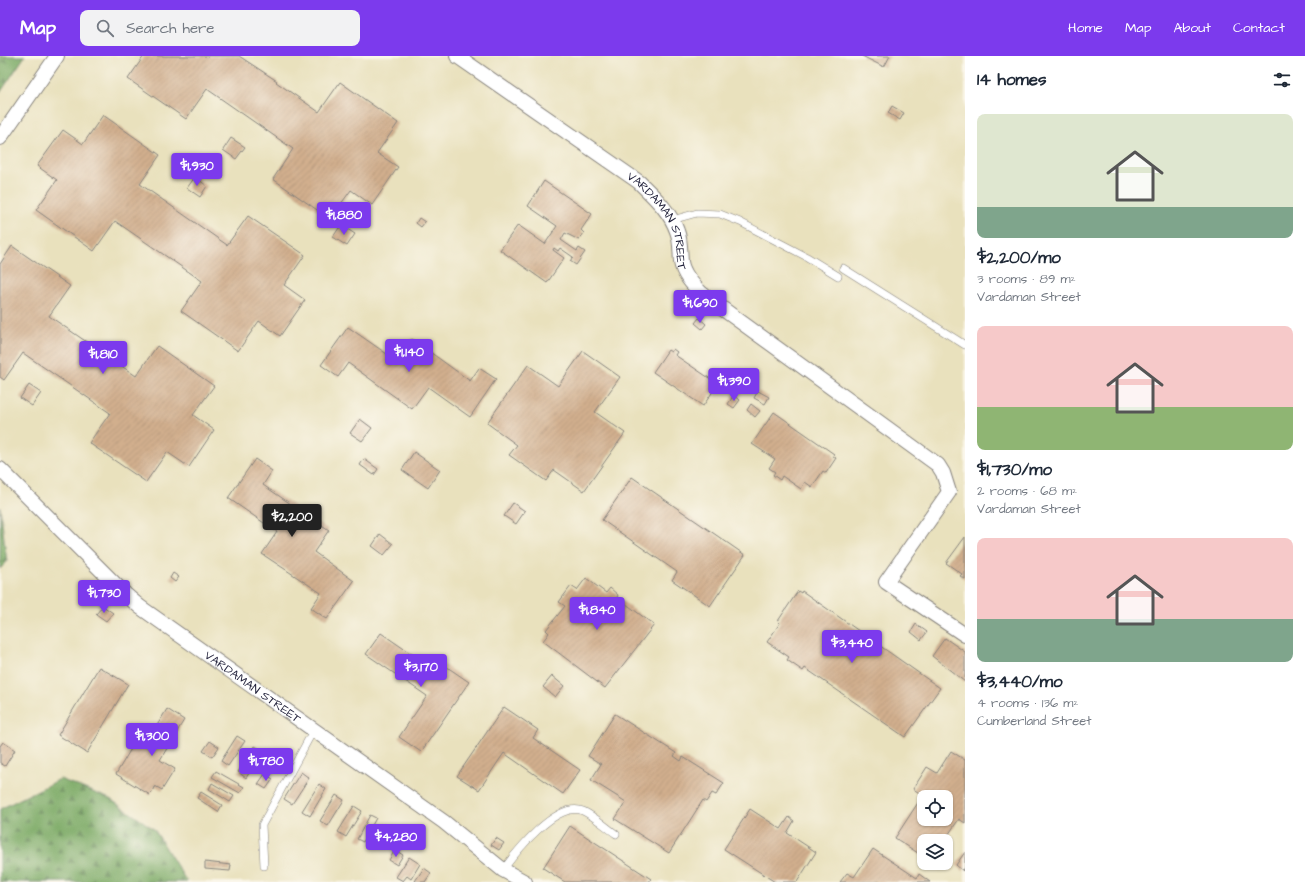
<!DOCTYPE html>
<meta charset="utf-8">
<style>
body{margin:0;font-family:"Architects Daughter",sans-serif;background:#f2f2f3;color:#1f2937;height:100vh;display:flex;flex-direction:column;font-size:15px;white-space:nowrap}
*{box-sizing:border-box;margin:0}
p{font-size:13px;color:#747a83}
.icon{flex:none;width:22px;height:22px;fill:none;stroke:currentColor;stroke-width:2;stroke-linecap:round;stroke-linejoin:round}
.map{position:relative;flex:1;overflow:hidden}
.sheet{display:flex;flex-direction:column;background:#fff;width:340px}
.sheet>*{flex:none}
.controls{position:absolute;left:917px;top:734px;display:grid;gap:8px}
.controls a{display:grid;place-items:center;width:36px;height:36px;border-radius:8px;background:#fff;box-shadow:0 1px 3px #0004;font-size:20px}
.price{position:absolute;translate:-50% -34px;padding:0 9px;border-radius:4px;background:#7c3aed;color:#fff;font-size:13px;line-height:26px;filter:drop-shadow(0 1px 2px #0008)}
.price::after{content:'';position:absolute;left:50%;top:24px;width:12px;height:9px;margin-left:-6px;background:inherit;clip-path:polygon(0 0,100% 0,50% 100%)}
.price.selected{background:#222;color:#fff}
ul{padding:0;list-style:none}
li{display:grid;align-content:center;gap:8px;height:212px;padding:0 12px}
li span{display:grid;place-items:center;height:124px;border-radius:8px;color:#555}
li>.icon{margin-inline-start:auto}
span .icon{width:72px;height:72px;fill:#fffc;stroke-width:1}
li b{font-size:17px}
h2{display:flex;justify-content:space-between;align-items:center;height:48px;padding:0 12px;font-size:17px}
header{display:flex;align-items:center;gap:24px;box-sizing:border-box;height:56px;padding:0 20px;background:#7c3aed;color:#fff}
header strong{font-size:19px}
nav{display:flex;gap:22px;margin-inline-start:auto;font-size:14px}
.search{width:280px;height:36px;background:#f2f2f3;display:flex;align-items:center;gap:10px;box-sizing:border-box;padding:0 14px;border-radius:8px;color:#747a83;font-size:15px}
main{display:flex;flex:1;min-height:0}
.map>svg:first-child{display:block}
.forest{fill:url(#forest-firs);stroke:#4d654e}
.building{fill:url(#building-hatch);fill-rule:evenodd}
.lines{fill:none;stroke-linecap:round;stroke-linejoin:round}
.lane-casing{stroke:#86827c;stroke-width:8}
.street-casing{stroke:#86827c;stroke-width:16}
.lane{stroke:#fff;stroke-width:7}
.street{stroke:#fff;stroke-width:14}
.labels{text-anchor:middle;stroke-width:4;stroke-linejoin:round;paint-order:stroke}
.street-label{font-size:12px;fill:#22223b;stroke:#fbf7ec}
</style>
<header>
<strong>Map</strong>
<div class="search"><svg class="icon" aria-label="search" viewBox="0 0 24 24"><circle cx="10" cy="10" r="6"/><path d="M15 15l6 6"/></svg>Search here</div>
<nav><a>Home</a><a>Map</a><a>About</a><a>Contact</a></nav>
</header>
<main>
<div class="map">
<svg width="965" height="826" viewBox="0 0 965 826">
<defs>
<pattern id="forest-firs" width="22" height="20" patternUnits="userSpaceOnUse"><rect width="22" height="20" fill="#78a862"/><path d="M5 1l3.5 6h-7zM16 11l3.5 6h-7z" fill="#628852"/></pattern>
<pattern id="building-hatch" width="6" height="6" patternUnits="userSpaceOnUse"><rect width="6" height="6" fill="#d1af8d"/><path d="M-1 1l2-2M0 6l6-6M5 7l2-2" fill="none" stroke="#b3967b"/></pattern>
</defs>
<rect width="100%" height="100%" fill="#fbf7ec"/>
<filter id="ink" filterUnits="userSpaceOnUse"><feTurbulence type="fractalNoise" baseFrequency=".025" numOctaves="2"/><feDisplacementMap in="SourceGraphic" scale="8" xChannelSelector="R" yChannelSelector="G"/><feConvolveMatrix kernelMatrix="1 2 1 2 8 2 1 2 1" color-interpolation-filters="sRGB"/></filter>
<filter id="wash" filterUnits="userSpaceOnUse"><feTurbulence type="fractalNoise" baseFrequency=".012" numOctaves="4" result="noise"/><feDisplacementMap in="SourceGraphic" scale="16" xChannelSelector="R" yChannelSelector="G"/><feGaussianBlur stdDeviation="0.9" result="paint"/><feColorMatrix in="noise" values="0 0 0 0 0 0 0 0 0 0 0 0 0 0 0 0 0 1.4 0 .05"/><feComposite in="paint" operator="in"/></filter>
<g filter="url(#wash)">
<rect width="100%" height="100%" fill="#e9e1bd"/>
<path class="forest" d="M0,0H25L0,37Z
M0,451L7,506L0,513Z
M60,723L110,743L154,773L187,826H0V753Z"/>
<g id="blocks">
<path class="building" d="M144,0H239L277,25L276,26L319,56L340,26L398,67L377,97L398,111L372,149L351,134L330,163L273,123L293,93L207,33L186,63L128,23Z
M862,0H890L884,11Z
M892,50L904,57L900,64L888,57Z
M103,59L160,99L140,128L227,189L248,160L305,199L284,229L305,244L280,280L259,265L238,295L181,255L202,225L115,165L94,195L36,154L57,124L37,110L63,74L83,88Z
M231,82L245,91L236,103L223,94Z
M195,121L207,130L200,141L187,132Z
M544,125L592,158L581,174L584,177L579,184L565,177L561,184L577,195L579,192L585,196L576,209L570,205L573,201L560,192L558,195L554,192L553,194L564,202L547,227L500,194L518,169L545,188L557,170L528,150Z
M419,162L425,166L421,171L416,167Z
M341,169L355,178L347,190L333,181Z
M12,190L70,230L49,260L136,320L157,290L214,330L193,359L214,374L189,411L167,396L146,426L89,387L110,357L23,297L4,324L0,321V208Z
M699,262L706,268L702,273L695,267Z
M348,271L397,305L412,283L470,325L479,312L496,323L470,361L428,331L412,353L348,307L338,321L321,309Z
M673,293L677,296L675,299L718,328L703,350L653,316L668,294L671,296Z
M583,295L620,321L595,356L625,377L584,435L554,414L546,425L509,399L517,389L487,367L528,309L558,330Z
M29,329L41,337L32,350L20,342Z
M758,335L769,341L765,348L754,342Z
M734,339L740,344L734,352L728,348Z
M751,348L760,355L755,361L747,354Z
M774,356L834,398L833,400L836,402L826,417L823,415L812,431L805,426L801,433L782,420L780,424L773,419L775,416L769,412L775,403L752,388Z
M360,363L372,372L362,385L350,377Z
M414,396L440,414L428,432L402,414Z
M255,403L272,415L263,429L329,474L314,496L354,525L327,563L311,552L321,537L262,498L277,476L228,442Z
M364,403L378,413L374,419L360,409Z
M632,421L745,499L710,550L672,524L677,516L602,464Z
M513,447L525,455L516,468L504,460Z
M380,478L393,488L384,499L372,490Z
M965,481V523L960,520L962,518L946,507Z
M173,517L179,521L175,526L170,522Z
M586,522L606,537L610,532L618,539L617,541L654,569L605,632L543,585L549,577L546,574L565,550L559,546L571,530L577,534Z
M798,535L801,537L802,535L940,632L905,681L805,612L803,615L787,604L789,601L767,586L780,567L778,565Z
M103,550L113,557L106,565L96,558Z
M916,568L927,576L921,584L911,576Z
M381,577L426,608L431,600L469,626L421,696L399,681L427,640L366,598Z
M945,582L965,596V626L932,600Z
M99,611L128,628L87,697L58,679Z
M552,620L564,630L555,641L543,631Z
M504,651L538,674L533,682L580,714L563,738L504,697L479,734L457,720Z
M167,653L184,664L160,704L175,713L162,734L155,730L150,739L116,718L135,686L144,691Z
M615,658L676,697L674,700L681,705L683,701L724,727L716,739L712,737L706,746L703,744L669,797L615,763L626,746L591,724L601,708L588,700Z
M237,680L245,685L228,710L221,705Z
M210,685L219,691L212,701L203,695Z
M3,686L15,694L5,710L0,707V690Z
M255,690L263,695L246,722L238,716Z
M951,695L965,704V767L959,763L944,785H924V801L895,782L923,739L913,733L927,711L937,717ZM924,741H946V763H924Z
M216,715L244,731L240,737L212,721Z
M301,716L309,722L292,748L284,743Z
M265,718L273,723L266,733L258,728Z
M212,727L234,740L230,746L209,733Z
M319,728L326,733L310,760L302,755Z
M201,736L222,749L218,756L197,742Z
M336,739L344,744L328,770L320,765Z
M354,750L362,755L346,781L338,776Z
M750,753L781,773L789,761L794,765L787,777L816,796L797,826H775L724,793Z
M370,759L376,762L363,786L357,783Z
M570,770L651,823L649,826H565L543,812Z
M496,782L504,787L499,794L491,789Z
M873,793L917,822L919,818L930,826H840L847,817L854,821Z
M395,794L403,799L397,809L389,804Z
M965,796V811L963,815L956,809Z
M409,801L420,808L411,823L407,820L403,825L396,821Z
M205,806L231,809L230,815L205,813Z
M424,812L431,817L425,826H416L415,825Z"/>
</g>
</g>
<g filter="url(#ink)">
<use href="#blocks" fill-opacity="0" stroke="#86827c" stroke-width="1"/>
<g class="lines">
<defs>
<path id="lane" d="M672,164L697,157L720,158L740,166L807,201L838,220
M843,212L965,289
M264,810L262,769L314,673
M503,814C516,796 557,744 583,755C594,760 606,771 616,778"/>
<g id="street">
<path id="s1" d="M457,0L639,126C654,141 670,155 677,175C681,185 680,195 681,206C683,218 692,228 701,237L938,409L943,417L949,436L886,526L965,579"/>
<path d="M0,82L57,0"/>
<path id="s2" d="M0,413L125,538L140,551L444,766L503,814L525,826"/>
</g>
</defs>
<use href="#lane" class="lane-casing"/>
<use href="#street" class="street-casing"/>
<use href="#lane" class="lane"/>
<use href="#street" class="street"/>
</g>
</g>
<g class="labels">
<g class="street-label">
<text dy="4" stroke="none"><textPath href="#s1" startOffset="266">VARDAMAN STREET</textPath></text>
<text dy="4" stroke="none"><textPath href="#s2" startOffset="335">VARDAMAN STREET</textPath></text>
</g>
</g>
</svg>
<div class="controls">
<a><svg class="icon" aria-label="locate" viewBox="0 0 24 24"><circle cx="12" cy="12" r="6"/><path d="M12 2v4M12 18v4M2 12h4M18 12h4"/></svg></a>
<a><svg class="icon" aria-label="layers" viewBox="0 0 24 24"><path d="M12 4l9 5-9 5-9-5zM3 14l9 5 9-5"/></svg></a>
</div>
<b class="price" style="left:197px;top:131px">$1,930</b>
<b class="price" style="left:344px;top:180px">$1,880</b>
<b class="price" style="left:700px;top:268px">$1,690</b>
<b class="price" style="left:409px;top:317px">$1,140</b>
<b class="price" style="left:103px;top:319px">$1,810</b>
<b class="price" style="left:734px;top:346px">$1,390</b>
<b class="price selected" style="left:292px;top:482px">$2,200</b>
<b class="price" style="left:104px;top:558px">$1,730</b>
<b class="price" style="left:597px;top:575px">$1,840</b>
<b class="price" style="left:852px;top:608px">$3,440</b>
<b class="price" style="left:421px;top:632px">$3,170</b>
<b class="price" style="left:152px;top:701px">$1,300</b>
<b class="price" style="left:266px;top:726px">$1,780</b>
<b class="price" style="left:396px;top:802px">$4,280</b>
</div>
<section class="sheet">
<h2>14 homes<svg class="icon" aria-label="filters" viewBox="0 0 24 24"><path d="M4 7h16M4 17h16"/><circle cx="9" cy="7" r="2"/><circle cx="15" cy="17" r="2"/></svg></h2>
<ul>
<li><span style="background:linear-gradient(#dfe7d0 75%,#7fa58c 0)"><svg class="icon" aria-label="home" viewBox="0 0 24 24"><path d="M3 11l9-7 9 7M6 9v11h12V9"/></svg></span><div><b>$2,200/mo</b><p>3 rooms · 89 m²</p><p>Vardaman Street</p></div></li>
<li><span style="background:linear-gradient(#f6c9c9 65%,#8fb573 0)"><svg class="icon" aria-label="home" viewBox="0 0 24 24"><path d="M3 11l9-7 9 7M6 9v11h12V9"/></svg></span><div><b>$1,730/mo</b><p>2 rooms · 68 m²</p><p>Vardaman Street</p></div></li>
<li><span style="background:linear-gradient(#f6c9c9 65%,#7fa58c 0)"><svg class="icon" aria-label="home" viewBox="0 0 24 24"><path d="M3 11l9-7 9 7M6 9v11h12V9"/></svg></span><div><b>$3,440/mo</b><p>4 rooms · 136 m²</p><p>Cumberland Street</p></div></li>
</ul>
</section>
</main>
